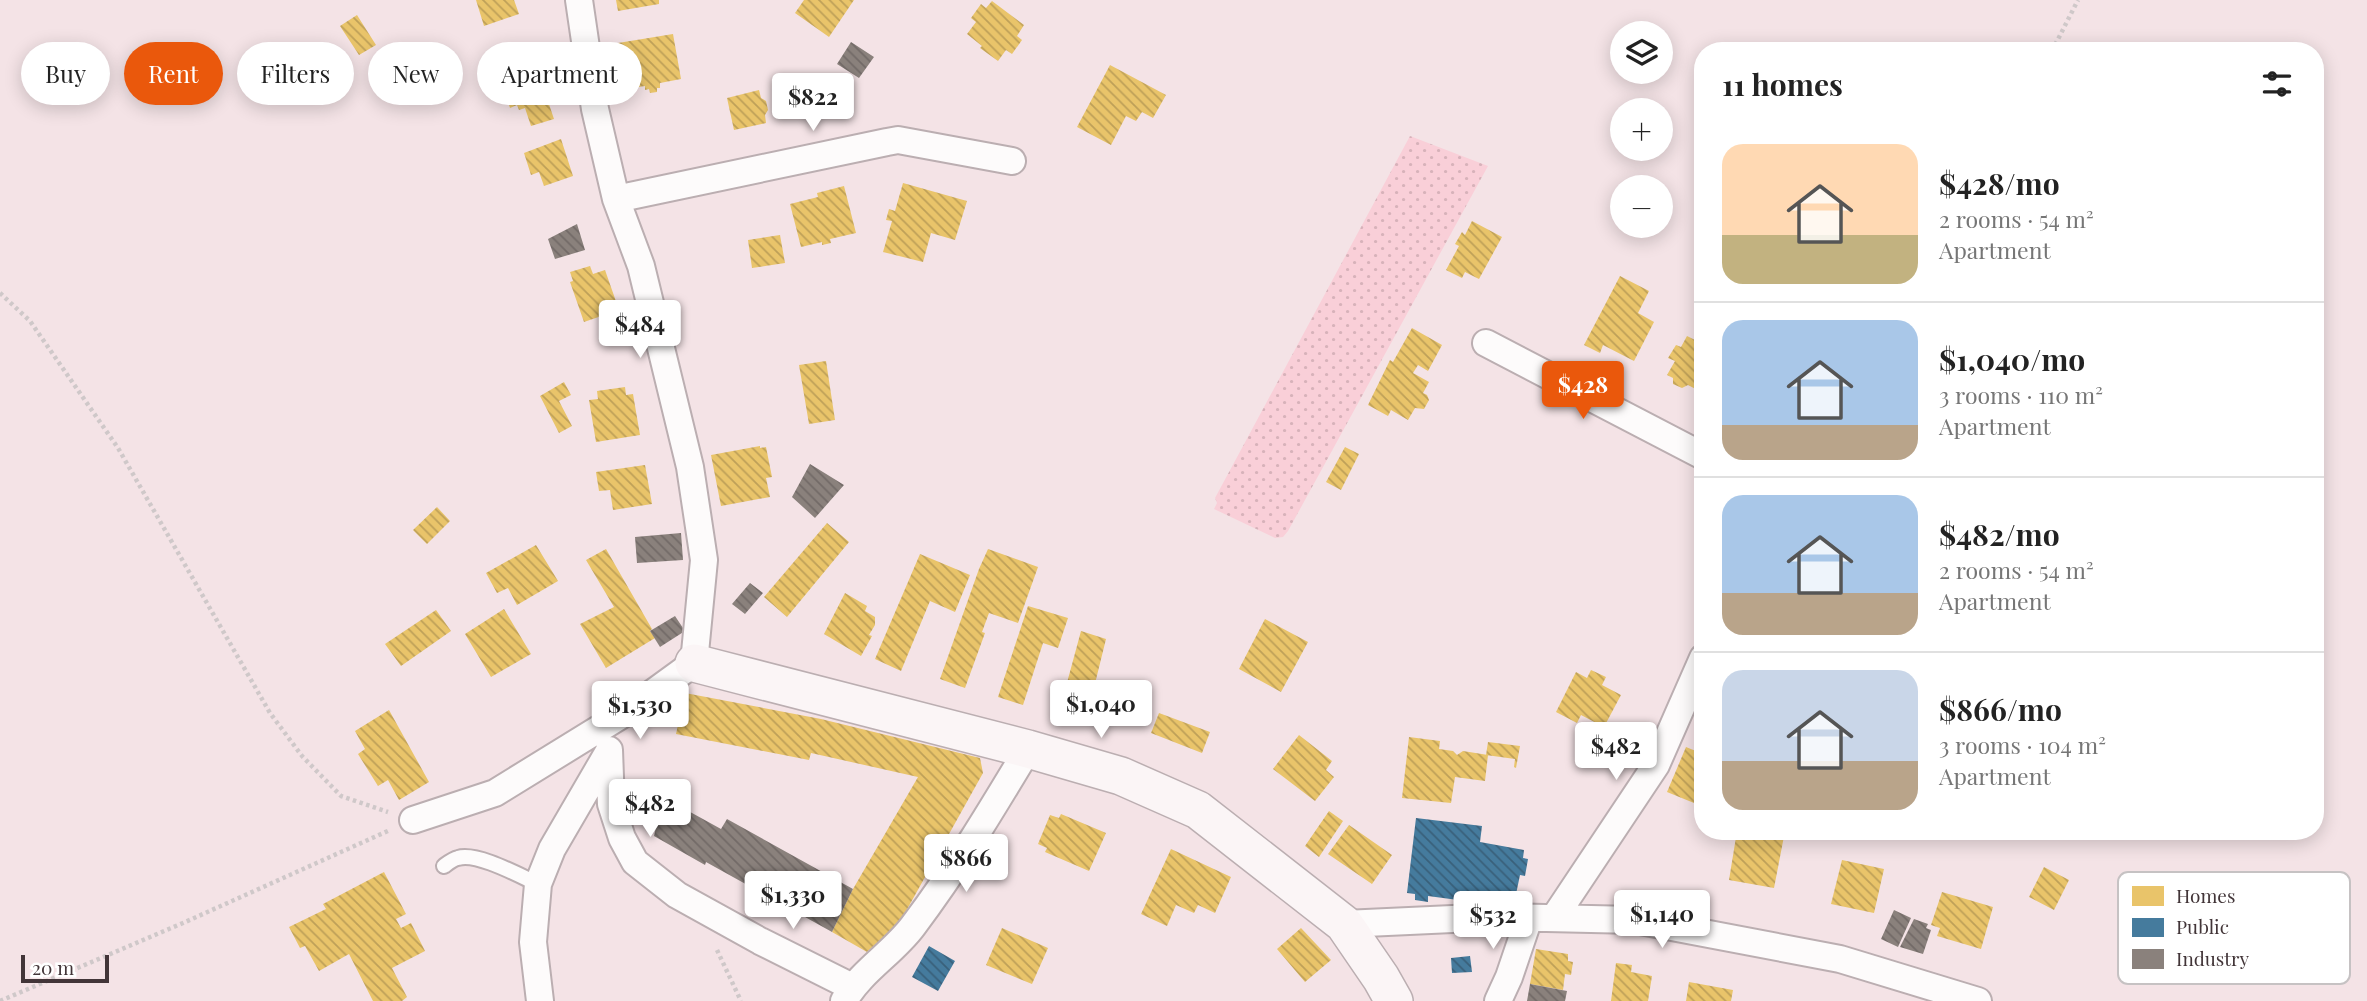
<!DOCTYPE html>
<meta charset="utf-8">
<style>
body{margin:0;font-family:"Playfair Display",serif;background:#f6f6f6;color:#222;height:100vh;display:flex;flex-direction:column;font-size:26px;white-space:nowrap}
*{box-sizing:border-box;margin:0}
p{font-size:23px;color:#767676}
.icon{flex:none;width:38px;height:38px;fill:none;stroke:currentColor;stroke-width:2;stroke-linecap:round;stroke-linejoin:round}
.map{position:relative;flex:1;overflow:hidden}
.details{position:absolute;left:1694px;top:42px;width:630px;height:798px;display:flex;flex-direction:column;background:#fff;border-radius:28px;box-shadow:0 4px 18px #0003}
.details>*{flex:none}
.top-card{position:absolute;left:21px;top:42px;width:665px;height:63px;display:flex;gap:14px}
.controls{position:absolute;left:1610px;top:21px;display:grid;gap:14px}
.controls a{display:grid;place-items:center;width:63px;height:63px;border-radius:50%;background:#fff;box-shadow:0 4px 18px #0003;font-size:35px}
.scale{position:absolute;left:21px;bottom:18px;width:88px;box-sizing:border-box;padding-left:7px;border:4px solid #423538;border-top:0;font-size:19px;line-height:24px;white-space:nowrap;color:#423538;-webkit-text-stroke:5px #fff;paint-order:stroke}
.price{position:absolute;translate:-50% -60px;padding:0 16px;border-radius:7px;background:#fff;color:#222;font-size:23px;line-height:46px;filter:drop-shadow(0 2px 4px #0008)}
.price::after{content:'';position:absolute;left:50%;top:42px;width:21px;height:16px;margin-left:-10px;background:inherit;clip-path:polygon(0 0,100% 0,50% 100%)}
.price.current{background:#ea580c;color:#fff}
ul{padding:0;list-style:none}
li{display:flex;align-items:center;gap:21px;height:175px;padding:0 28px}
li+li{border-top:2px solid #e0e0e0}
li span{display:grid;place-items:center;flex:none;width:196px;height:140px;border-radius:21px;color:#555}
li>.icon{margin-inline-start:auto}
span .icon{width:84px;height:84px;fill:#fffc;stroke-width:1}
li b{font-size:30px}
h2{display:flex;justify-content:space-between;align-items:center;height:84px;padding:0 28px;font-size:30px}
.chip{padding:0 24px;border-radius:32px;background:#fff;box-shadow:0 4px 18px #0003;font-size:24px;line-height:63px}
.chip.current{background:#ea580c;color:#fff}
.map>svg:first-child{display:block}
.grass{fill:url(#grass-dots)}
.homes{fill:url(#homes-back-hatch)}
.public{fill:url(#public-back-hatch)}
.industry{fill:url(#industry-back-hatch)}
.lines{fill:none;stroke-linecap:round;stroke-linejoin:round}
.lane-casing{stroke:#bbaeb1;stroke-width:18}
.street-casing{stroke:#bbaeb1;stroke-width:30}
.secondary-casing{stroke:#bbaeb1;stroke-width:40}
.path{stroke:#cfc8c9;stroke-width:4.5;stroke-dasharray:3.5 3.5;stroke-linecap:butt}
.lane{stroke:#fdfbfb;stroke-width:14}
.street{stroke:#fdfbfb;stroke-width:26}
.secondary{stroke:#fbf5f6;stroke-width:37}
.key{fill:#fff;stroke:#c6c2c3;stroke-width:2}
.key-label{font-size:19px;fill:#423538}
</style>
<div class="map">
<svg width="2367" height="1001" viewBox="0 0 2367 1001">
<defs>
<pattern id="grass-dots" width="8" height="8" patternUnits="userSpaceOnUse" patternTransform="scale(1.75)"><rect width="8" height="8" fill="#f9cfd8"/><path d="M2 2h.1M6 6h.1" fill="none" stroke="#d7b2ba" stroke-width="1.8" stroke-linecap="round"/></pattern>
<pattern id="homes-back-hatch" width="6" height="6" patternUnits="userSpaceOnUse" patternTransform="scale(1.75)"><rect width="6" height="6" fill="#e9c46a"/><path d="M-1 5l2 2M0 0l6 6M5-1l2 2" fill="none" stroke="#bea058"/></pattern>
<pattern id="public-back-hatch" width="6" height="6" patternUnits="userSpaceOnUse" patternTransform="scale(1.75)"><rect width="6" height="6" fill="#457b9d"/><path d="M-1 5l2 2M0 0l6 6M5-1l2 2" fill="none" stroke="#39607a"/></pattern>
<pattern id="industry-back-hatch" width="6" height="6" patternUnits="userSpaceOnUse" patternTransform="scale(1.75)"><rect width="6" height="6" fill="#8a817c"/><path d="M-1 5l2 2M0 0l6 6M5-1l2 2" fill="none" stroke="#726a67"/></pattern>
</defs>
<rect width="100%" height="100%" fill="#f4e3e6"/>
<path class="grass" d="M1410,136L1488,166L1288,531L1283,537L1275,538L1214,509L1217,503L1215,498Z"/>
<path class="homes" d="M476,0H514L519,14L484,26Z
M616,0H659V4L618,11Z
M804,0H854L829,37L795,13Z
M992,1L1024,25L1017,36L1022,40L1012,54L1006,50L998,61L980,48L982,46L967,34L976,22L971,18L981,4L986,8Z
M357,15L376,45L359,55L340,26Z
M673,34L681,79L660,83V88H657V92L650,93L649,89L645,90V86L626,89L618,43Z
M528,42L554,119L531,126L525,108L519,110L517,105L510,108L499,75L505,73L504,70L510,68L504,50Z
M1110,65L1166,95L1153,118L1142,112L1136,121L1126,116L1111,145L1077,127Z
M759,90L761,98L766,101L768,110L765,115L766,123L734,130L727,98Z
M561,139L573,176L544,186L539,172L531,175L524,153Z
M903,183L967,201L955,240L931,233L923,262L883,252L892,221L886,220L889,209L895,211Z
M844,186L856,233L830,239L831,243L822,245V242L801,247L790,204L818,197L817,193Z
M1472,221L1502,237L1479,279L1465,272L1462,278L1446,270L1459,246L1455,244L1462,232L1465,235Z
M780,235L785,263L752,268L748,240Z
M590,266L593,274L605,270L619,310L584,322L570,282L573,281L570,272Z
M1620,276L1649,291L1638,313L1654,322L1634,361L1603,345L1600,353L1584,345Z
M1412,328L1442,345L1428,371L1418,365L1413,373L1429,382L1423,393L1427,395L1429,400L1424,409L1415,408L1408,420L1391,410L1388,416L1368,405L1390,360L1393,362Z
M1687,336L1703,344V393L1688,385L1682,388L1673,384V378L1667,375L1675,361L1668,358L1676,345L1681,347Z
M826,361L835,420L809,424L799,365Z
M564,382L571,395L559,401L572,426L559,433L540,396Z
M625,387L626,395L633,394L640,435L596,442L589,400L598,399L597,391Z
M760,446V448L766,447L772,477L766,478L770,497L721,506L711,455Z
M1345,447L1359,454L1341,490L1326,482Z
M645,465L652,504L613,510L610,490L599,491L596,472Z
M437,507L450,521L427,544L413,530Z
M827,523L849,542L787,617L764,597Z
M536,545L558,581L517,605L508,588L497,593L486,573Z
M606,549L652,629L650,631L655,638L606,668L580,624L614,607L586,560Z
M988,549L1038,567L1018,623L989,613L982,632L985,633L965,688L940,679L979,569Z
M920,554L970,575L955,612L930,601L901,671L875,659Z
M845,593L867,606L865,611L875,617V625L869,635L872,636L861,656L824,634Z
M1028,606L1068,618L1058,648L1043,643L1023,705L998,697Z
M504,609L531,654L491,677L465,634Z
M436,610L451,631L401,666L385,644Z
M1265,619L1308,642L1281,692L1239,669Z
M1081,631L1106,639L1085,724L1058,716Z
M1591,670L1606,677L1602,685L1621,695L1604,727L1581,715L1577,723L1556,712L1576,672L1587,678Z
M685,693L821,719L980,758L983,773L900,922L867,952L832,932L853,889L918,777L811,753L809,760L676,734Z
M389,710L429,782L399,800L388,780L378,786L358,754L365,749L355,731Z
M1159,713L1210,732L1202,753L1151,733Z
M1299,735L1332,761L1326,770L1334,777L1315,801L1273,769Z
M1409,737L1440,741L1439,749L1453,751L1457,755L1463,751L1488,755L1485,781L1455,777L1451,803L1402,798Z
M1488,742L1520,746L1516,768L1514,767L1515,759L1486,755Z
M1686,747L1703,754V782L1694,803L1667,792Z
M1329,811L1343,821L1319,857L1305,846Z
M1061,814L1106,833L1089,871L1045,852L1047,848L1038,844L1050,815L1059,818Z
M1349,825L1392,855L1372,884L1328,854Z
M1737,831H1785L1774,888L1729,880Z
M1878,831H1901L1898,839Z
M1171,849L1231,877L1215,913L1198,905L1194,913L1176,905L1167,926L1141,914Z
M1842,860L1884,869L1874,913L1831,904Z
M2044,867L2069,880L2054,910L2029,897Z
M384,872L406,914L396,919L401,928L411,923L425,951L392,968L407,997L402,1001H373L349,954L319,971L305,946L300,948L289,927L326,909L323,904Z
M1942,892L1993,907L1981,949L1937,936L1940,928L1931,925Z
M1002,928L1048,948L1032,984L986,965Z
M1301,928L1331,960L1305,982L1277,949Z
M1536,949L1568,954V961L1573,962L1571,975L1565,974L1563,990L1530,984Z
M1616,963L1632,965L1631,972L1652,976L1648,1001H1611Z
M1689,982L1733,990L1731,1001H1686Z"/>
<path class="public" d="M1416,818L1482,826L1480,842L1524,850L1523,858L1528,859L1525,876L1520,875L1515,899L1502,897L1501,903L1481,901V895L1475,894L1473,902L1428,896V902L1415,900V894L1407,893Z
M929,946L955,961L938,991L912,977Z
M1470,956L1472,972L1452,973L1451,958Z"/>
<path class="industry" d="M851,42L874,57L859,78L837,64Z
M577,224L585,250L555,259L548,239Z
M810,464L844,485L815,518L792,497Z
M681,533L683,560L637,563L635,537Z
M750,583L763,593L745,614L732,604Z
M675,616L685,631L660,647L650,631Z
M663,797L721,829L727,819L853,889L832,932L706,862L705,865L654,836Z
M1894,910L1911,918L1898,947L1881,939Z
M1914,919L1928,924L1926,928L1931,930L1923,954L1900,947Z
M1530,984L1567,991L1565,1001H1527Z"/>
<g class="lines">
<defs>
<path id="lane" d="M444,866C448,863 453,859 458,858C477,852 520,876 538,884"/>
<path id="street" d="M616,199L887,142L898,140L1012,161
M1486,343L1703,456
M609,750L611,804L622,838L635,862L677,895L760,941L852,987
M413,820L495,793L628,711L694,663L704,560L690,467L641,266L616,199L595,109L579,0
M1554,918L1656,765L1703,658
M1344,924L1496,917L1635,920L1840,959L1978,1001
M540,1001L533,942L538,884L552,849L609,751
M844,1001C861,971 893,953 913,926C956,869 992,809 1028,749
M1498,1001L1509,977L1529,918"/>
<path id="secondary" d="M694,663L1028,749L1121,776L1198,810L1344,924L1381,978L1394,1001"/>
</defs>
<use href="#lane" class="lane-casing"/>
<use href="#street" class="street-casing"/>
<use href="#secondary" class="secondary-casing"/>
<path class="path" d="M2052,51L2078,0
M0,293L30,321L118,448L270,713L302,756L341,796L388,812
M717,950L741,1001
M0,1001L183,923L390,830"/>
<use href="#lane" class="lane"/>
<use href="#street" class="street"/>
<use href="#secondary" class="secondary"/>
</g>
<rect x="2118" y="872" width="232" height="112" rx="10" class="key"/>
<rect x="2132" y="886" width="32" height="20" fill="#e9c46a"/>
<rect x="2132" y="918" width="32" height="19" fill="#457b9d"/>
<rect x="2132" y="949" width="32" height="20" fill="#8a817c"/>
<g class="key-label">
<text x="2176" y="903">Homes</text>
<text x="2176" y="934">Public</text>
<text x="2176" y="966">Industry</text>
</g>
</svg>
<div class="controls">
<a><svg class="icon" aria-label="layers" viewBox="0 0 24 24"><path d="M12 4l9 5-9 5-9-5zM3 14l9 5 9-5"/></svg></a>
<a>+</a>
<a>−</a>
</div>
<div class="scale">20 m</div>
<b class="price" style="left:813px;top:133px">$822</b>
<b class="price" style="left:640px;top:360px">$484</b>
<b class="price current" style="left:1583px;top:421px">$428</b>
<b class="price" style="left:1101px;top:740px">$1,040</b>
<b class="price" style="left:640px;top:741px">$1,530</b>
<b class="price" style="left:1616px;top:782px">$482</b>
<b class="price" style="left:650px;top:839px">$482</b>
<b class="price" style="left:966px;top:894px">$866</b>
<b class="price" style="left:793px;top:931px">$1,330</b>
<b class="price" style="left:1662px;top:950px">$1,140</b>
<b class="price" style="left:1493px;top:951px">$532</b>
<div class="top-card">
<a class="chip">Buy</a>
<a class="chip current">Rent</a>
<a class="chip">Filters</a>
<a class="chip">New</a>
<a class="chip">Apartment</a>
</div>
<section class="details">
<h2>11 homes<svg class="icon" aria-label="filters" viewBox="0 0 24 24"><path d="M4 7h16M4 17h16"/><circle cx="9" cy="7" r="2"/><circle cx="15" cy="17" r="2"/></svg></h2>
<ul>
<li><span style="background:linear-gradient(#ffd9b3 65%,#c2b280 0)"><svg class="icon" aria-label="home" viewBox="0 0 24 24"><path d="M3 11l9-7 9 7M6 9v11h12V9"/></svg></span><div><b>$428/mo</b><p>2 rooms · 54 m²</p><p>Apartment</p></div></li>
<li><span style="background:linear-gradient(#a9c7e8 75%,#b9a48a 0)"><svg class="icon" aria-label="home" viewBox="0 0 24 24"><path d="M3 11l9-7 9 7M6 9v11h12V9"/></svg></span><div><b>$1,040/mo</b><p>3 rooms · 110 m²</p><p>Apartment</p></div></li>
<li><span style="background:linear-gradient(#a9c7e8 70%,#b9a48a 0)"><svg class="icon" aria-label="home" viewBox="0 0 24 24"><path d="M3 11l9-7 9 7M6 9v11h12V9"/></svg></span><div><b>$482/mo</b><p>2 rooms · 54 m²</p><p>Apartment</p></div></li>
<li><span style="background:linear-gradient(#c9d6e8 65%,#b9a48a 0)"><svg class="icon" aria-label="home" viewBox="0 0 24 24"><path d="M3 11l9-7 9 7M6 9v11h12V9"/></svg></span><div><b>$866/mo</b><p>3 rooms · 104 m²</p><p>Apartment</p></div></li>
</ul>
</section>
</div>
